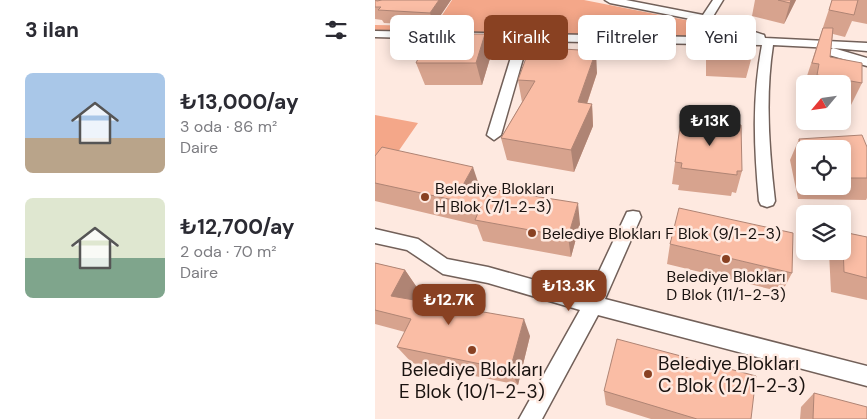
<!DOCTYPE html>
<html lang="tr">
<meta charset="utf-8">
<style>
body{margin:0;font-family:"DM Sans",sans-serif;background:#f7f7f7;color:#2b2b33;height:100vh;display:flex;flex-direction:column;font-size:19px;white-space:nowrap}
*{box-sizing:border-box;margin:0}
p{font-size:16px;color:#7c7c81}
.icon{flex:none;width:28px;height:28px;fill:none;stroke:currentColor;stroke-width:2;stroke-linecap:round;stroke-linejoin:round}
.map{position:relative;flex:1;overflow:hidden}
.sheet{display:flex;flex-direction:column;background:#fff;width:375px}
.sheet>*{flex:none}
.top-card{position:absolute;left:15px;top:15px;width:401px;height:45px;display:flex;gap:10px}
.needle{width:32px;rotate:241deg}
.tools{position:absolute;left:421px;top:75px;display:grid;gap:10px}
.tools a{display:grid;place-items:center;width:55px;height:55px;border-radius:8px;background:#fff;box-shadow:0 2px 12px #0003;font-size:25px}
.price{position:absolute;translate:-50% -42px;padding:0 11px;border-radius:10px;background:#894122;color:#fff;font-size:16px;line-height:32px;filter:drop-shadow(0 1px 2px #0008)}
.price::after{content:'';position:absolute;left:50%;top:30px;width:15px;height:11px;margin-left:-8px;background:inherit;clip-path:polygon(0 0,100% 0,50% 100%)}
.price.on{background:#222;color:#fff}
ul{padding:0;list-style:none}
li{display:flex;align-items:center;gap:15px;height:125px;padding:0 25px}
li span{display:grid;place-items:center;flex:none;width:140px;height:100px;border-radius:8px;color:#555}
li>.icon{margin-inline-start:auto}
span .icon{width:60px;height:60px;fill:#fffc;stroke-width:1}
li b{font-size:21px}
h2{display:flex;justify-content:space-between;align-items:center;height:60px;padding:0 25px;font-size:21px}
.pill{padding:0 18px;border-radius:8px;background:#fff;box-shadow:0 2px 12px #0003;font-size:18px;line-height:45px}
.pill.on{background:#894122;color:#fff}
main{display:flex;flex:1;min-height:0}
.map>svg:first-child{display:block}
.green{fill:#f4a789}
.lines{fill:none;stroke-linecap:round;stroke-linejoin:round}
.minor-casing{stroke:#726059;stroke-width:3}
.minor{fill:#fff;fill-rule:evenodd}
.wall{fill:#d7a38e;fill-rule:evenodd}
.shaded-wall{fill:#af8474}
.building{fill:#fabda5;stroke:#af8474}
.poi-dot{fill:#894122;stroke:#fee9e0;stroke-width:2}
.labels{text-anchor:middle;stroke-width:5;stroke-linejoin:round;paint-order:stroke}
.poi-label{font-size:16px;fill:#1a1310;stroke:#fee9e0;text-anchor:start}
.near-poi-label{font-size:19px;fill:#1a1310;stroke:#fee9e0;text-anchor:start}
</style>
<main>
<section class="sheet">
<h2>3 ilan<svg class="icon" aria-label="filters" viewBox="0 0 24 24"><path d="M4 7h16M4 17h16"/><circle cx="9" cy="7" r="2"/><circle cx="15" cy="17" r="2"/></svg></h2>
<ul>
<li><span style="background:linear-gradient(#a9c7e8 65%,#b9a48a 0)"><svg class="icon" aria-label="home" viewBox="0 0 24 24"><path d="M3 11l9-7 9 7M6 9v11h12V9"/></svg></span><div><b>₺13,000/ay</b><p>3 oda · 86 m²</p><p>Daire</p></div></li>
<li><span style="background:linear-gradient(#dfe7d0 60%,#7fa58c 0)"><svg class="icon" aria-label="home" viewBox="0 0 24 24"><path d="M3 11l9-7 9 7M6 9v11h12V9"/></svg></span><div><b>₺12,700/ay</b><p>2 oda · 70 m²</p><p>Daire</p></div></li>
</ul>
</section>
<div class="map">
<svg width="492" height="419" viewBox="0 0 492 419">
<rect width="100%" height="100%" fill="#fee9e0"/>
<path class="green" d="M77,0H209L326,23V37L0,31V25L60,26Z
M0,115L43,123L0,185Z"/>
<g class="lines">
<defs>
<path id="minor" d="M230,0H251L328,15L338,0H348L337,18L389,35L390,38L492,43V51L458,48L492,58V66L454,55L452,52L458,48L398,45C390,97 394,149 400,201L398,205L392,207L386,205L384,201C379,148 377,97 387,45L153,41L126,135L119,140L112,135L141,41L0,37V31L376,38L338,25V31H330L326,21L235,3Z
M258,211L264,212L266,217L230,299L492,366V386L223,315L167,419H144L205,310L113,283L68,274L32,250L0,243V229L43,239L72,259L113,267L213,295L252,212Z"/>
</defs>
<use href="#minor" class="minor-casing"/>
<use href="#minor" class="minor"/>
</g>
<path class="wall" d="M0,0H76L59,25L9,23L7,20L0,19Z
M380,0H421L409,24L377,16Z
M457,0H492V24L477,21L470,37L458,34L455,57L487,83L476,105L468,103V84H430V85H429Z
M110,34L116,55L107,85H50L41,63Z
M334,35L377,56L371,78L331,76V57Z
M222,73L212,104H217L218,126L199,172L132,160L126,138L147,102L143,80Z
M306,120L367,171L361,193L357,192L356,196L303,190L304,185L297,184Z
M424,139L492,147V198L491,200L423,199L415,160ZM430,149H468V186H430Z
M0,156L105,187L205,224L196,257L108,241L102,225L0,201Z
M468,232L492,237V300L456,292L454,252L468,251Z
M295,244L417,273L407,292L292,264Z
M0,263L30,270L43,289L37,299L155,336L143,385L37,363L22,347L30,332L0,324Z
M229,391L376,419H276L231,405Z
M439,393L492,419H425L426,407Z"/>
<path class="shaded-wall" d="M64,0H76L59,25L55,13Z
M416,0H421L409,24L415,3Z
M110,34L116,55L107,85L101,63Z
M221,51L222,73L205,124L203,102Z
M217,104L218,126L199,172L196,150Z
M98,167L105,188L88,185Z
M203,203L205,224L196,257L193,237Z
M30,270L43,289L30,314L16,296Z
M149,319L155,336L143,385L135,370Z"/>
<path class="building" d="M0,0L2,1L7,0H64L55,13L3,10L6,7H0Z
M403,0H416L415,3Z
M457,0H483L479,15L454,10Z
M448,28H458L455,57L487,63V83L442,75L444,64L437,63Z
M55,34H110L101,63H41Z
M334,35L374,38L377,56L335,54Z
M155,47L221,51L203,102L217,104L196,150L126,138L160,81L143,80Z
M310,118L366,125L367,171H362V175L306,168L307,163L300,162L306,120L309,121Z
M487,135L492,147V178H468V149H430V166L424,139Z
M7,147L98,167L88,185L203,203L193,237L100,220L106,206L0,183V156Z
M304,208L418,233L417,273L295,244Z
M468,232L492,237V278L469,272L468,245Z
M0,263L30,270L16,296L149,319L135,370L22,347L36,319L0,310Z
M242,339L381,376L376,419H322L229,391Z
M439,393L492,407V419H438Z"/>
<g class="poi-dot">
<circle cx="50" cy="197" r="5"/>
<circle cx="157" cy="233" r="5"/>
<circle cx="351" cy="259" r="5"/>
<circle cx="97" cy="350" r="5"/>
<circle cx="273" cy="374" r="5"/>
</g>
<g class="labels">
<g class="poi-label">
<text x="60" y="194">Belediye Blokları<tspan x="60" dy="18">H Blok (7/1-2-3)</tspan></text>
<text x="167" y="239">Belediye Blokları F Blok (9/1-2-3)</text>
<text x="351" y="282" text-anchor="middle">Belediye Blokları<tspan x="351" dy="18">D Blok (11/1-2-3)</tspan></text>
</g>
<g class="near-poi-label">
<text x="283" y="370">Belediye Blokları<tspan x="283" dy="22">C Blok (12/1-2-3)</tspan></text>
<text x="97" y="376" text-anchor="middle">Belediye Blokları<tspan x="97" dy="22">E Blok (10/1-2-3)</tspan></text>
</g>
</g>
</svg>
<div class="tools">
<a><svg class="needle" viewBox="-14 -14 28 28"><path d="M0-13l5 13h-10z" fill="#e53935"/><path d="M0 13l5-13h-10z" fill="#7c7c81"/></svg></a>
<a><svg class="icon" aria-label="locate" viewBox="0 0 24 24"><circle cx="12" cy="12" r="6"/><path d="M12 2v4M12 18v4M2 12h4M18 12h4"/></svg></a>
<a><svg class="icon" aria-label="layers" viewBox="0 0 24 24"><path d="M12 4l9 5-9 5-9-5zM3 14l9 5 9-5"/></svg></a>
</div>
<b class="price on" style="left:335px;top:147px">₺13K</b>
<b class="price" style="left:194px;top:312px">₺13.3K</b>
<b class="price" style="left:74px;top:326px">₺12.7K</b>
<div class="top-card">
<a class="pill">Satılık</a>
<a class="pill on">Kiralık</a>
<a class="pill">Filtreler</a>
<a class="pill">Yeni</a>
</div>
</div>
</main>
